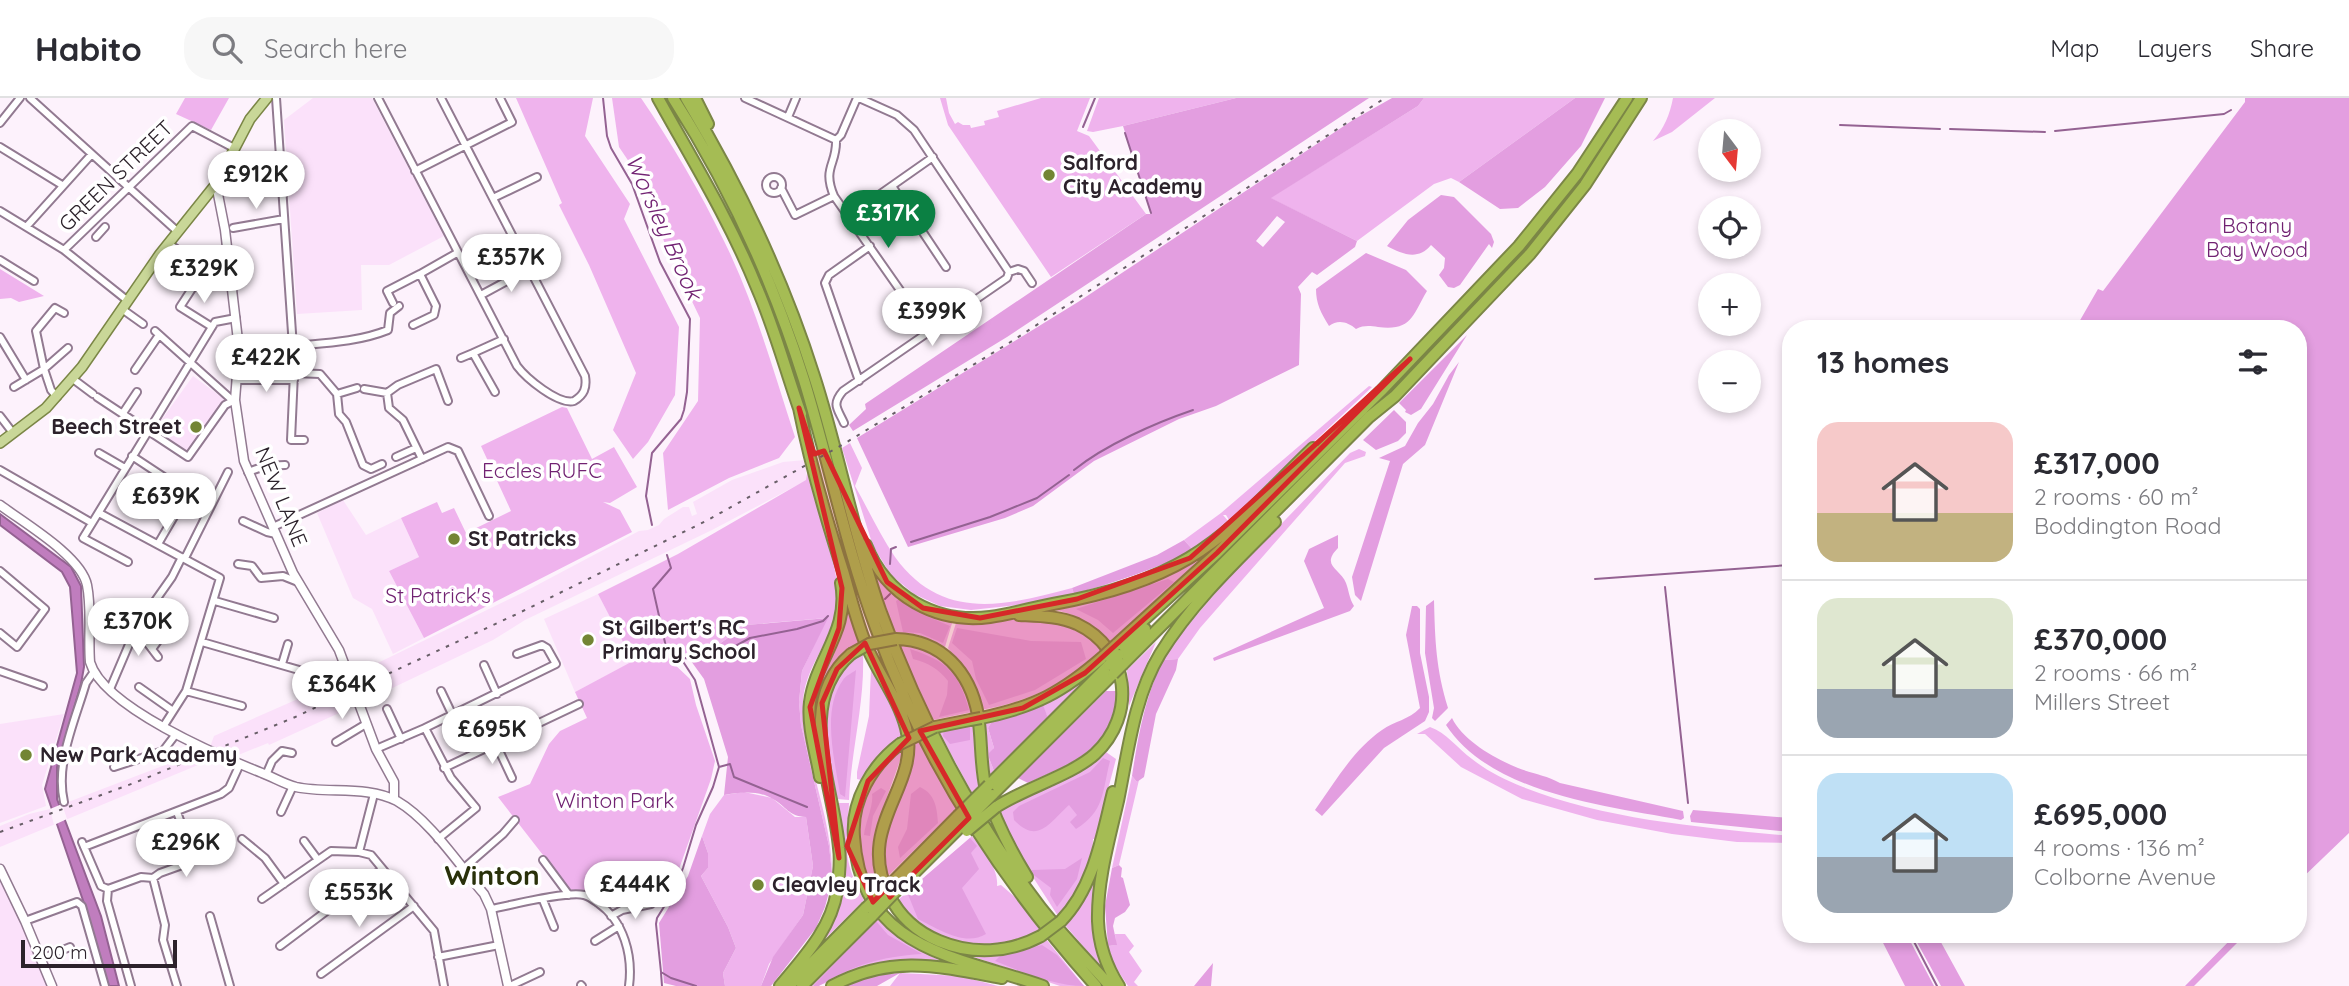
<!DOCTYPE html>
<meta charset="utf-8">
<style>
body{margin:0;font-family:Quicksand,sans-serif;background:#f7f7f7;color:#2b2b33;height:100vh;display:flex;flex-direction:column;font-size:26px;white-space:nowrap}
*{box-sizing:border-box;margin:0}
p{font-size:23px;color:#7c7c81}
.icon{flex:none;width:38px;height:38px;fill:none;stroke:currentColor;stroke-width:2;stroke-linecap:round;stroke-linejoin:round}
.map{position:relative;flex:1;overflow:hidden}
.details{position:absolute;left:1782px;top:222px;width:525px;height:623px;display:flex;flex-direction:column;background:#fff;border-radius:28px;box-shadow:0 4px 10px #0003}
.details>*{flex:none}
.needle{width:46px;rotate:164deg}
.tools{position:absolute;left:1698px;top:21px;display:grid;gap:14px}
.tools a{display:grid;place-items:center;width:63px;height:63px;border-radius:50%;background:#fff;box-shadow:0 4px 10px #0003;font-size:35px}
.scale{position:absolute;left:21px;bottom:18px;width:156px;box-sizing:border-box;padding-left:7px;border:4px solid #2c222b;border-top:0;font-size:19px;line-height:24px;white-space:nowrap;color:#2c222b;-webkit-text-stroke:5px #fff;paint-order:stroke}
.price{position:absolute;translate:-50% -60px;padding:0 16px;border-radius:24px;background:#fff;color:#222;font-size:23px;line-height:46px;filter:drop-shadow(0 2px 4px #0008)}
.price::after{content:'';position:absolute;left:50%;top:42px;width:21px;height:16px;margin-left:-10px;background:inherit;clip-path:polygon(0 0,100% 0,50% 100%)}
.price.selected{background:#0b8043;color:#fff}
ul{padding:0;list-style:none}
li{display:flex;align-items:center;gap:21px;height:175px;padding:0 35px}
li+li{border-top:2px solid #e1e1e2}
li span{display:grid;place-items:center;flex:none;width:196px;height:140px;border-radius:21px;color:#555}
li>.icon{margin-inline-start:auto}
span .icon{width:84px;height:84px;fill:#fffc;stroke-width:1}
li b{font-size:30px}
h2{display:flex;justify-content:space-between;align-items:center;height:84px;padding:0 35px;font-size:30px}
header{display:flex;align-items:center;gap:42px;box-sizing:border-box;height:98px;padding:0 35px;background:#fff;border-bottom:2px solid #e1e1e2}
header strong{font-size:33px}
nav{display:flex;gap:38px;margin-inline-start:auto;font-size:24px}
.search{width:490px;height:63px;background:#f7f7f7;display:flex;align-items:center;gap:18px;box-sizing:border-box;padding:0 24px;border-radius:28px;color:#7c7c81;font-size:26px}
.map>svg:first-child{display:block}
.built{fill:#fbe1fa}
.green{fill:#efb3ed}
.forest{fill:#e39ee0;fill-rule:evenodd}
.water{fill:#c07dbe;stroke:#946292;stroke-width:2}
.pier{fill:#fdf2fc}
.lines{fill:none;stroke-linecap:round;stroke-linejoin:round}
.stream{stroke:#946292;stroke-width:2}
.street-casing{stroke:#927a91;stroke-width:10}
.secondary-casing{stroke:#927a91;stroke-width:11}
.primary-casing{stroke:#7b8646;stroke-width:12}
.highway-casing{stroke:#7b8646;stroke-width:14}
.street{stroke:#fff;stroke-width:6}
.secondary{stroke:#fff;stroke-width:8}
.primary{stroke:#c9d798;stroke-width:9}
.highway{stroke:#a5bc54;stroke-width:10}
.rail{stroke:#685e67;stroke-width:2;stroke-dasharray:3.5 7;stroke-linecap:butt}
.highway-bridge-casing{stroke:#7b8646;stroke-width:14;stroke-linecap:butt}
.highway-bridge{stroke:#a5bc54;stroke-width:10}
.marked{fill:#d62828;fill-opacity:0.2;stroke:#d62828;stroke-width:5;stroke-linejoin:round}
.poi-dot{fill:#738534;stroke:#fff;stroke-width:2.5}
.labels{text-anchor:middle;stroke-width:7;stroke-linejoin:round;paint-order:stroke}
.poi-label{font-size:21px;font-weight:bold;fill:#2c222b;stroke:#fff;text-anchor:start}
.street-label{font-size:21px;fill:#2c222b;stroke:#fff}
.park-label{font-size:21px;fill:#712272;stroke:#fff}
.water-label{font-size:23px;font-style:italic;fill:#732474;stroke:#fff}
.district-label{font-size:28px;font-weight:bold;fill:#29310a;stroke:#fff}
</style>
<header>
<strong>Habito</strong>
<div class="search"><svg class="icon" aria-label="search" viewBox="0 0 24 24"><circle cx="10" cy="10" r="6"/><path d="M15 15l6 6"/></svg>Search here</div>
<nav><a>Map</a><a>Layers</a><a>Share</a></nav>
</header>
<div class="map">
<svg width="2349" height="888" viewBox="0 0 2349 888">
<rect width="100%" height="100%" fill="#fdf2fc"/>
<path class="built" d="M313,0H372L444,138L389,167H361L362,212L297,216L284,22Z
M193,278L227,303L188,355L155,331Z
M805,362L807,382L712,432L525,522L493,542L363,604L359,598L345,604L348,611L269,647L268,645L231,660L210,649L214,638L332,586L344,591L355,586L353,577L524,494L639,433L648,432L659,427L664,421L683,409H689L692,418L697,416L693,404L732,382L783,364Z
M343,402L366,437L401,420L419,459L389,473L424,540L393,556L372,511L353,500L317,415Z
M598,496L634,563L575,594L544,521Z
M64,616L42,687L46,708L0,725V626Z
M199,654L215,660L0,749V728L29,716L50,711Z
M0,778L17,813L48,888H0Z"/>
<path class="green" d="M185,0H229L211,32L176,16Z
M516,0H593L585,38L630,106L624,121L679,229L675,297L648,344L633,361L613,332L636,275L589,167L559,107L562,105Z
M612,0H641C671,44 701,95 724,143C754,203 774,275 795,339L779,360L729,380L668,412L663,355L698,303L700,220L666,149L644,86L619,49Z
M940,0H946L949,15L955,26L958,24L963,27H970L971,30L985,27L984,23L999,19L997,13L1041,0H1090L1077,33L1089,38L1146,116L1051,179L948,27Z
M1099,0H1236L1123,28L1093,34L1087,33Z
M1424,0H1575L1459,84L1451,80L1434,86L1357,143L1270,100L1418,8Z
M1673,0H1715L1672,34L1653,43C1664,31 1670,16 1673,0Z
M0,171L44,198L19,204L11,200L0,201Z
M1369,288L1372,289L1232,421L1229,422L1226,417H1223L1229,424L1193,452L1184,442L1221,415Z
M562,309L567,310L592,361L614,349L637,389L610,405L603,404L620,412L632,434L424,540L389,473L419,459L401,420L437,404L442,415L454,410L466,435L511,413L481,348Z
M850,345L862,370L855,388C868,411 880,437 895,459C942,524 1005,508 1072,490L1074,496L1018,507L971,512L940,508L914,496L891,477L873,448L842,350Z
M1359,351L1366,354L1365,358L1345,365L1200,530L1178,561L1163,562L1180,537L1222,487L1350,355Z
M808,370C817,405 843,478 837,511C831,545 803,571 803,606C804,663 832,718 832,775L829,748L801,627L799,604L802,573L827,520L746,527L708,554L690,553L671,563L690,581L696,607L715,663L711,681L678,774L574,797L498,699L530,686L549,646L560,633L587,620L575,594L633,563L598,496L678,456L806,382Z
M1215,448L1172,490L1110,543C1092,525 1075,515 1050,511L1079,504Z
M870,465L888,487L953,522L945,549L919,537L895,534Z
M848,505L860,544C829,562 817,590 816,624L814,596L846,516Z
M1024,520C1058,520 1077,526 1103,550C1063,587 1034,602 981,612L970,577L948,550L956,525L959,523L984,524Z
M1156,544L1129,608L1127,572Z
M898,545C941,547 961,576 972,614L933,622Z
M863,555C865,606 851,652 849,702L837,701C833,689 832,676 830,663C824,621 823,580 863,555Z
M1105,562L1048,620L1042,607L1010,619L994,621L988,630L994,650L989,660L994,673L987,679L983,623L1015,615Z
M871,571L894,612L903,636L877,658L861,682L857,681V674L869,618Z
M974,625L979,687L972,695L938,632Z
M1430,629C1446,634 1458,651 1472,661C1487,673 1505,682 1523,689C1606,722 1702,729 1790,738V745L1737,744L1672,736L1597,722L1522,701L1461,669L1425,636H1417Z
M918,640L957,710L887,779L884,745L912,644Z
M904,648C892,696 863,737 879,787L871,795C867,783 861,771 859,759C852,715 871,676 904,648Z
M1106,654L1116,661L1095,741H1093C1093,768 1077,798 1058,818L1020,759L999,715C1033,691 1075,682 1106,654Z
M1132,678L1137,684L1139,682L1119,767L1112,770Z
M744,694L772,700L795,719H806L813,768L803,817L769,866L761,888H725L723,875L736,850L728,829L701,778L708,770V755L702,738L710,716L724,697Z
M836,705H849C847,750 841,759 864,802L814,852L837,809Z
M972,738C982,751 999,770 997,788L1001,787L1016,800L1040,832C988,858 934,849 898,802Z
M1103,751L1094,808L1114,885L1065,827L1086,800Z
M878,821L907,846L941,863C912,860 883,861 855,871C840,877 827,888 810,888Z
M1115,836H1125L1134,848L1129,854L1142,873L1134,884L1138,888H1128L1114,867L1108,848L1116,847Z
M1046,841L1084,888H1060L956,853L1029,849Z
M900,875L960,878L998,888H890Z"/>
<path class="forest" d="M1236,0H1369L1007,239L853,333L849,327L866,311L865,306L1146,116H1151L1123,28Z
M1392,0H1424L1418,8L1271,100L1357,143L1355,149L1317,177L1312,174L1298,189L1301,196L1299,267L1216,308L1179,321L1094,363L1033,408L1005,420L908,449L857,340L1078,204L1353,22ZM1277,118L1285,124L1263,149L1256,143Z
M1575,0H1605L1581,48L1545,89L1518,110L1500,111L1459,84Z
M2245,0H2349V735L2298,784V231H2075L2098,191L2103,193L2245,4Z
M1441,97L1454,99L1491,136L1494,144L1492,150L1489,146L1460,187L1454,190L1448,189L1439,177L1444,170L1445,160L1431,147C1418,163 1402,156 1387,148L1408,122Z
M1366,155L1406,172L1427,193C1412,218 1412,233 1378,229C1370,228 1364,227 1356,231C1348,224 1338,221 1329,228C1321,215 1316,206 1316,191Z
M1467,237L1421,311L1411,317L1405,314L1406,312L1399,305Z
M1459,264L1425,347L1403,366L1361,503L1355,497L1352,479L1390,363L1379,360L1405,348L1418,325L1433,306L1449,277Z
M1394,312L1406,324V335L1398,343L1376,352L1363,342Z
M1338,437V450C1320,468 1341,471 1346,485C1349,493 1349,500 1354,508L1350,513L1214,563L1213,560L1324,510L1304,463L1309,451Z
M1184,442L1193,452C1155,472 1115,484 1074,496L1072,490L1157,457Z
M1168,481L1174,484L1113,535L1098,522L1076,511Z
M899,501L919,515L950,528L943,545L920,535L903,534L896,503Z
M1434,502C1435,543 1436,571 1448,610L1435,623L1432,620L1434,610L1425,555L1426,508Z
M1412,508H1417L1420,511V555L1429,599V614L1425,623L1384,650L1322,718L1315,712C1335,684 1353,652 1382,632C1394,623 1409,622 1420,610L1406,537Z
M828,520L802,573L799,604L801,627L829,748L832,775L831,786L825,809L816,830L771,888H761L773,859L803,817L813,768L806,719C788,718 787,709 773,701C758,692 740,694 724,697L728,659L704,581L691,563L690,553L708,554L746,527Z
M957,530L1031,543L1081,544L1086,561L1035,592L989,607L976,581L972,563L952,545Z
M910,551C947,563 959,575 969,612L939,619L947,597L948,583C938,570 928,565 913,561Z
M1178,561L1176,572L1156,616L1144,679L1137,684L1132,678C1138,638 1145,599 1163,562Z
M856,572L845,699L840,696C835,663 821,612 843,582C845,578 852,575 856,572Z
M1106,593H1118C1109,653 1078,662 1028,685L1018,680Z
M1043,607L1048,620L994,673L989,660V655L994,650L988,630L994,620L1010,619Z
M1452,620C1463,643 1496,661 1518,670C1533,676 1546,677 1560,685L1683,713L1684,720L1681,722C1607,708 1491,696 1446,627Z
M970,627V642L950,646L943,638L944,631Z
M1103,660L1110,663C1102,694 1105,713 1076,731L1070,724L1077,717L1069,707C1049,725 1038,747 1014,722L1013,714L1019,708L1090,674Z
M920,689C935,696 937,709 938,725L900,760L898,749L907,731L911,696Z
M881,690L886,693L873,718L870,738L864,737C865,725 874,707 872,696Z
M1693,712L1790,720V734L1691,724L1690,718Z
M702,738L708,755V770L701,778L728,829L736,850L723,875L725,888H676L664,885L659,825L688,778Z
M970,740L977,748L971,755L979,771L962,790L986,836C965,849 938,831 918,821L907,794Z
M1082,760L1077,781L1057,809L1050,797L1051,790L1031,775L1032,772L1065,771Z
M1119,767L1122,770L1121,779L1123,780L1130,807L1125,814L1115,820L1113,828L1117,847L1108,848L1105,808L1112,770Z
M876,823L888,837L922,856C879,859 856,866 819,888H813Z
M1879,837H1907L1934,888H1905Z
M1913,837H1937L1965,888H1941Z
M2235,837H2245L2194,888H2185Z
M1042,847L1057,857L1084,888C1055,888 1022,874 995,863L1001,857Z
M1213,865L1211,888H1194Z
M900,875L877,888H845L878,876Z"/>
<path class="water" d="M0,416L71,469L81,488L84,569L81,586L57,669V701L101,818L119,888H108L88,817L45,691L77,575L70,489L62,474L0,427Z"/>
<path class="pier" d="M62,706L67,721L54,727L50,711Z"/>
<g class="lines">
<path class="stream" d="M603,0L607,38L611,50L632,86L660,164L690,221L687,294L684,312L681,321L652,355L646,398L652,427
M1840,27L1940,31
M1083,29L1095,0
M1950,31L2045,34
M2055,33L2224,16L2231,12
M1125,35L1151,115
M1074,372C1105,347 1155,325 1193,312
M911,444L990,419L1037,400L1069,377
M667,457L671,470L653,491L666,549L682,562L695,582L719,669L713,689L696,727L683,770L675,791L657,820L656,826L661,874L671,880L696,888
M890,466L891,451L896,449
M1595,481L1790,467
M1665,489L1688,705
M885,501L890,496
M682,562L684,560L712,561L750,540L797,531L823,523L828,518
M719,669L730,666L734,679L807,709
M1910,836L1937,888
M661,875L662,888"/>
<defs>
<path id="street" d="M30,0L178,134
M276,0L294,264
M378,0L517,268C526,280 558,307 574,303C584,297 587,290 585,278L441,0
M745,0L836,42
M859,0L897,17L914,32L1009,174L1018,171L1024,173L1032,185
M788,19L796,0
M0,25L20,0
M836,42C837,67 822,69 834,98L930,235
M836,42L841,37L857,0
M0,49L62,87
M415,73L512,24L500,0
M766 87a8 8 0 1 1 16 0a8 8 0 1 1-16 0Z
M892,88L946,169
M781,90L795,117L834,98
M493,100L537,79
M0,113L64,152L128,203
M849,118L933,59
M27,128L91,57
M233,130L284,121
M96,139L105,129
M169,146L188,159
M64,152L192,28L234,50
M0,162L34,183
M195,186L180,209L212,229
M481,197L529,171
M393,205L387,193L420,176
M122,211L143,226
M64,215L55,210L36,233L44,271L68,250
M413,227L434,217L436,208L420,176L457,155
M155,233L232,302
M0,239L26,282
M293,248C325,245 358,244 388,232L390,215L399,208
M461,260L473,255
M135,272L159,237
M73,281L93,296
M237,282H294
M859,283L825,185L829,177L870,148
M14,289L44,271L51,292L57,299
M364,291L387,295
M495,294L473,255L504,241
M337,296L357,290
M97,299L188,359L225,307L235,302
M123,315L137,294
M0,318L13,335
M844,325C838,311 831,307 843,293L1007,180L1009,174
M304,342H291L294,275L320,276L337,296L339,316L346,324L363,367L371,371L382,366
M99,355L125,370
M132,358L176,387
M396,359L416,350
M422,361L403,322L389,310L387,295L398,287L436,271L448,303
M0,372L92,425
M248,374L265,368L285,367
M99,415L220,480L186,593L163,629
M243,423L267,434L276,436
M273,429L448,349L458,353L489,418
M158,446L179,410
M128,464L83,440L215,224L236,220
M238,466L252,468L261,480L283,478L298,484
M0,473L45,511L17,549L0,535
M215,503L274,520
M136,530L158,559
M202,544L351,587
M152,551L179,514
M282,566L288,546
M484,567L497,596
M0,573L43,588
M139,589L173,613
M110,591L136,530L172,479L181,461L186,458L228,374
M186,593L242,608
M441,593L452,616
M387,611L401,641
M425,630L451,680L476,710L438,741
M336,644L366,626
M496,646L512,680
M376,651L425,630L556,566L547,550L542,547L517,556
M114,669L163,653L176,636
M444,670L579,606
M266,677L272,663L282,653L292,655
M64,704C55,665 75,623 86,585L93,575
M281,714L293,688
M242,741L265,760L284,786
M304,743L318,762
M82,744L101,788L108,791L107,803L131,888
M84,749L221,696L229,690L240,666
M359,754L374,696
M543,762L569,797
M463,771L503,736L515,722
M153,780L165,827L163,842L177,888
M108,791L141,779L153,780L160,775L188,765L192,755L177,714
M262,801L331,753L359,754L371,757L434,833L444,888
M543,802L554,829
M491,811C512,807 566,793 584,797C589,798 594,802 598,805C624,823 633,858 629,888
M210,818L230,888
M611,818L622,812L651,806
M25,823L77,804L82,808L105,888
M595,843L619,828
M280,848L381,772
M438,859L499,847
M41,861L70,849
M321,876L414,808
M581,887L582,888
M510,888L540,874"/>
<path id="secondary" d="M216,86L225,132L239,251L235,302L244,363L293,475L339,552L376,651L394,684V701
M0,407C24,425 81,458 87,487C92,512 88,539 90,564C103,609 219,658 262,675C273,679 284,686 296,689C328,696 367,687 397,703C430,722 459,767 484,796L491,811L508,888
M0,771L25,823L52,888"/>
<path id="primary" d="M0,345L46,310L82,269L160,156L216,86L250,21L267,0"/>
<path id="highway" d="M658,0C693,63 730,123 757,190C775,231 786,274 801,316
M673,0C729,87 773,183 804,282C829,364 846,449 876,530C925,664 1002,783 1096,888
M686,0C739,88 783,180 814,278C839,355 853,435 880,512C918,617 972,720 1040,809C1062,837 1087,862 1110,888
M695,0L708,26
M799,310C810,365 826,420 843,473C850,497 856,521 865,544C876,573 898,599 906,630C922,688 854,727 889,797C900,819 917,834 939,843C972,857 1009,855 1041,838
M866,447C886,498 936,526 990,519C1011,516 1032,510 1053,506C1098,498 1149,484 1189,460C1236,432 1274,387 1313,350
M896,541C942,542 970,574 978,617C982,642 980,667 986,692C995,723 1010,751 1027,779
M1116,547L1217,455L1381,293L1519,148L1577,76L1627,0
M1119,557L1145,531
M1123,566L1369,319L1395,298L1530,156L1585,87L1641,0
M981,620C1035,609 1063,594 1104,558
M935,629L970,622
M900,646C872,667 851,703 854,739C861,853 957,858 1043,888
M820,679C816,655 807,628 810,604C816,560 850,533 841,485
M989,687L1109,567
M992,697L1113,576
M996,709C1025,690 1072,677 1095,656C1137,617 1130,551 1077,526C1059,518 1038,518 1019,517
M891,786L958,718
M896,793L963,726
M1061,823C1094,789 1102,738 1113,694
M780,888C804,859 831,831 837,793C839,779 841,763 839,750C834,688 794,605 851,556
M789,888L866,810
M802,888L872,818
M832,888C892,856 939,868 1002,880
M1119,888C1106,868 1099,847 1098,823C1097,783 1109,742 1118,703C1128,654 1134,599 1160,556C1190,507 1235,464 1275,424"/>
</defs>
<use href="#street" class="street-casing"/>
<use href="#secondary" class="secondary-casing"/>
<use href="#primary" class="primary-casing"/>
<use href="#highway" class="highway-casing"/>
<use href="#street" class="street"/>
<use href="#secondary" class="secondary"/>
<use href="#primary" class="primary"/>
<use href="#highway" class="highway"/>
<path class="rail" d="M0,734L134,685L293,620L519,515L706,423L842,347L1009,245L1385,0"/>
<defs>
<path id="highway-bridge" d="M851,556L869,546L896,541
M1104,558L1116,547
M1109,567L1119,557
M1113,576L1123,566
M970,622L981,620
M900,646L935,629
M958,718L989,687
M963,726L992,697
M967,733L996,709
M866,810L891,786
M872,818L896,793
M1041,838L1061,823"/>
</defs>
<use href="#highway-bridge" class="highway-bridge-casing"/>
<use href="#highway-bridge" class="highway-bridge"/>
</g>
<path class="marked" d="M1410,261L1217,455L1085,575L1023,610L920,633L969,720L890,799L886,791L873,804L847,748L868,683L909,640L865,545L837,571L822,605L839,760L810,609L839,530L842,490L799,310L814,356L824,353L887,484L923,510L980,520L1077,501L1190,460Z"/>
<g class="poi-dot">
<circle cx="1049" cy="77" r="7"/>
<circle cx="196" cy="329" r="7"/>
<circle cx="454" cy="441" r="7"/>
<circle cx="588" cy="542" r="7"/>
<circle cx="26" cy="657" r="7"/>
<circle cx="758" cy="787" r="7"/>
</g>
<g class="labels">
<g class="poi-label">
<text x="1063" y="72">Salford<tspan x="1063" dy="24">City Academy</tspan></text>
<text x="182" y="336" text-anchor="end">Beech Street</text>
<text x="468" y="448">St Patricks</text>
<text x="602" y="537">St Gilbert's RC<tspan x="602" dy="24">Primary School</tspan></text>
<text x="40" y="664">New Park Academy</text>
<text x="772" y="794">Cleavley Track</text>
</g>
<g class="street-label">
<text transform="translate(116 78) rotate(-44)" y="7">GREEN STREET</text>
<text transform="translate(281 399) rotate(68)" y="7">NEW LANE</text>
</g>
<g class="park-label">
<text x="2257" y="135">Botany<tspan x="2257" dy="24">Bay Wood</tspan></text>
<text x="542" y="380">Eccles RUFC</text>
<text x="438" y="505">St Patrick's</text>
<text x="615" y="710">Winton Park</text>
</g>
<g class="water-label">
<text transform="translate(664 129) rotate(66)" y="8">Worsley Brook</text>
</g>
<g class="district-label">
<text x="492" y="787">Winton</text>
</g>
</g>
</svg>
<div class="tools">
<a><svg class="needle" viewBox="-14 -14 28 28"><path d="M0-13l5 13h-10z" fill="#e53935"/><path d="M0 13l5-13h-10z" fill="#7c7c81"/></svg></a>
<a><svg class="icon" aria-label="locate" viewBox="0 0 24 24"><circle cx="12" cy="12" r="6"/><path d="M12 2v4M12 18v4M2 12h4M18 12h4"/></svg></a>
<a>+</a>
<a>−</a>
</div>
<div class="scale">200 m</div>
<b class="price" style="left:256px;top:113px">£912K</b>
<b class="price selected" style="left:888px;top:152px">£317K</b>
<b class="price" style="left:511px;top:196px">£357K</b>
<b class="price" style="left:204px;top:207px">£329K</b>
<b class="price" style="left:932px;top:250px">£399K</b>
<b class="price" style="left:266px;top:296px">£422K</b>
<b class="price" style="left:166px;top:435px">£639K</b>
<b class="price" style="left:138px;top:560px">£370K</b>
<b class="price" style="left:342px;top:623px">£364K</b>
<b class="price" style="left:492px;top:668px">£695K</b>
<b class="price" style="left:186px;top:781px">£296K</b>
<b class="price" style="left:635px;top:823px">£444K</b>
<b class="price" style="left:359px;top:831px">£553K</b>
<section class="details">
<h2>13 homes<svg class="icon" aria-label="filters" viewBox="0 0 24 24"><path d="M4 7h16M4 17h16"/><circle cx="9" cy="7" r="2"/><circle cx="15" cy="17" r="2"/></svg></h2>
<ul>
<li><span style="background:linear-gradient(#f6c9c9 65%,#c2b280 0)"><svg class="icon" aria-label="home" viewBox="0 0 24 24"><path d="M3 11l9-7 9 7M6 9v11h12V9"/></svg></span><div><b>£317,000</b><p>2 rooms · 60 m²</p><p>Boddington Road</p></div></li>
<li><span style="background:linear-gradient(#dfe7d0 65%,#9aa5b1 0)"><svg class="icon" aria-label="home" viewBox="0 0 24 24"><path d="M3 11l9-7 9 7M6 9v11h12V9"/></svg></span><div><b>£370,000</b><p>2 rooms · 66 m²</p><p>Millers Street</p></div></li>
<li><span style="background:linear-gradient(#bfe0f5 60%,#9aa5b1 0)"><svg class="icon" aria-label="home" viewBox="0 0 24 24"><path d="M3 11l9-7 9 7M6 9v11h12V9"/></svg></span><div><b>£695,000</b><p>4 rooms · 136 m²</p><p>Colborne Avenue</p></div></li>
</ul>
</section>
</div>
